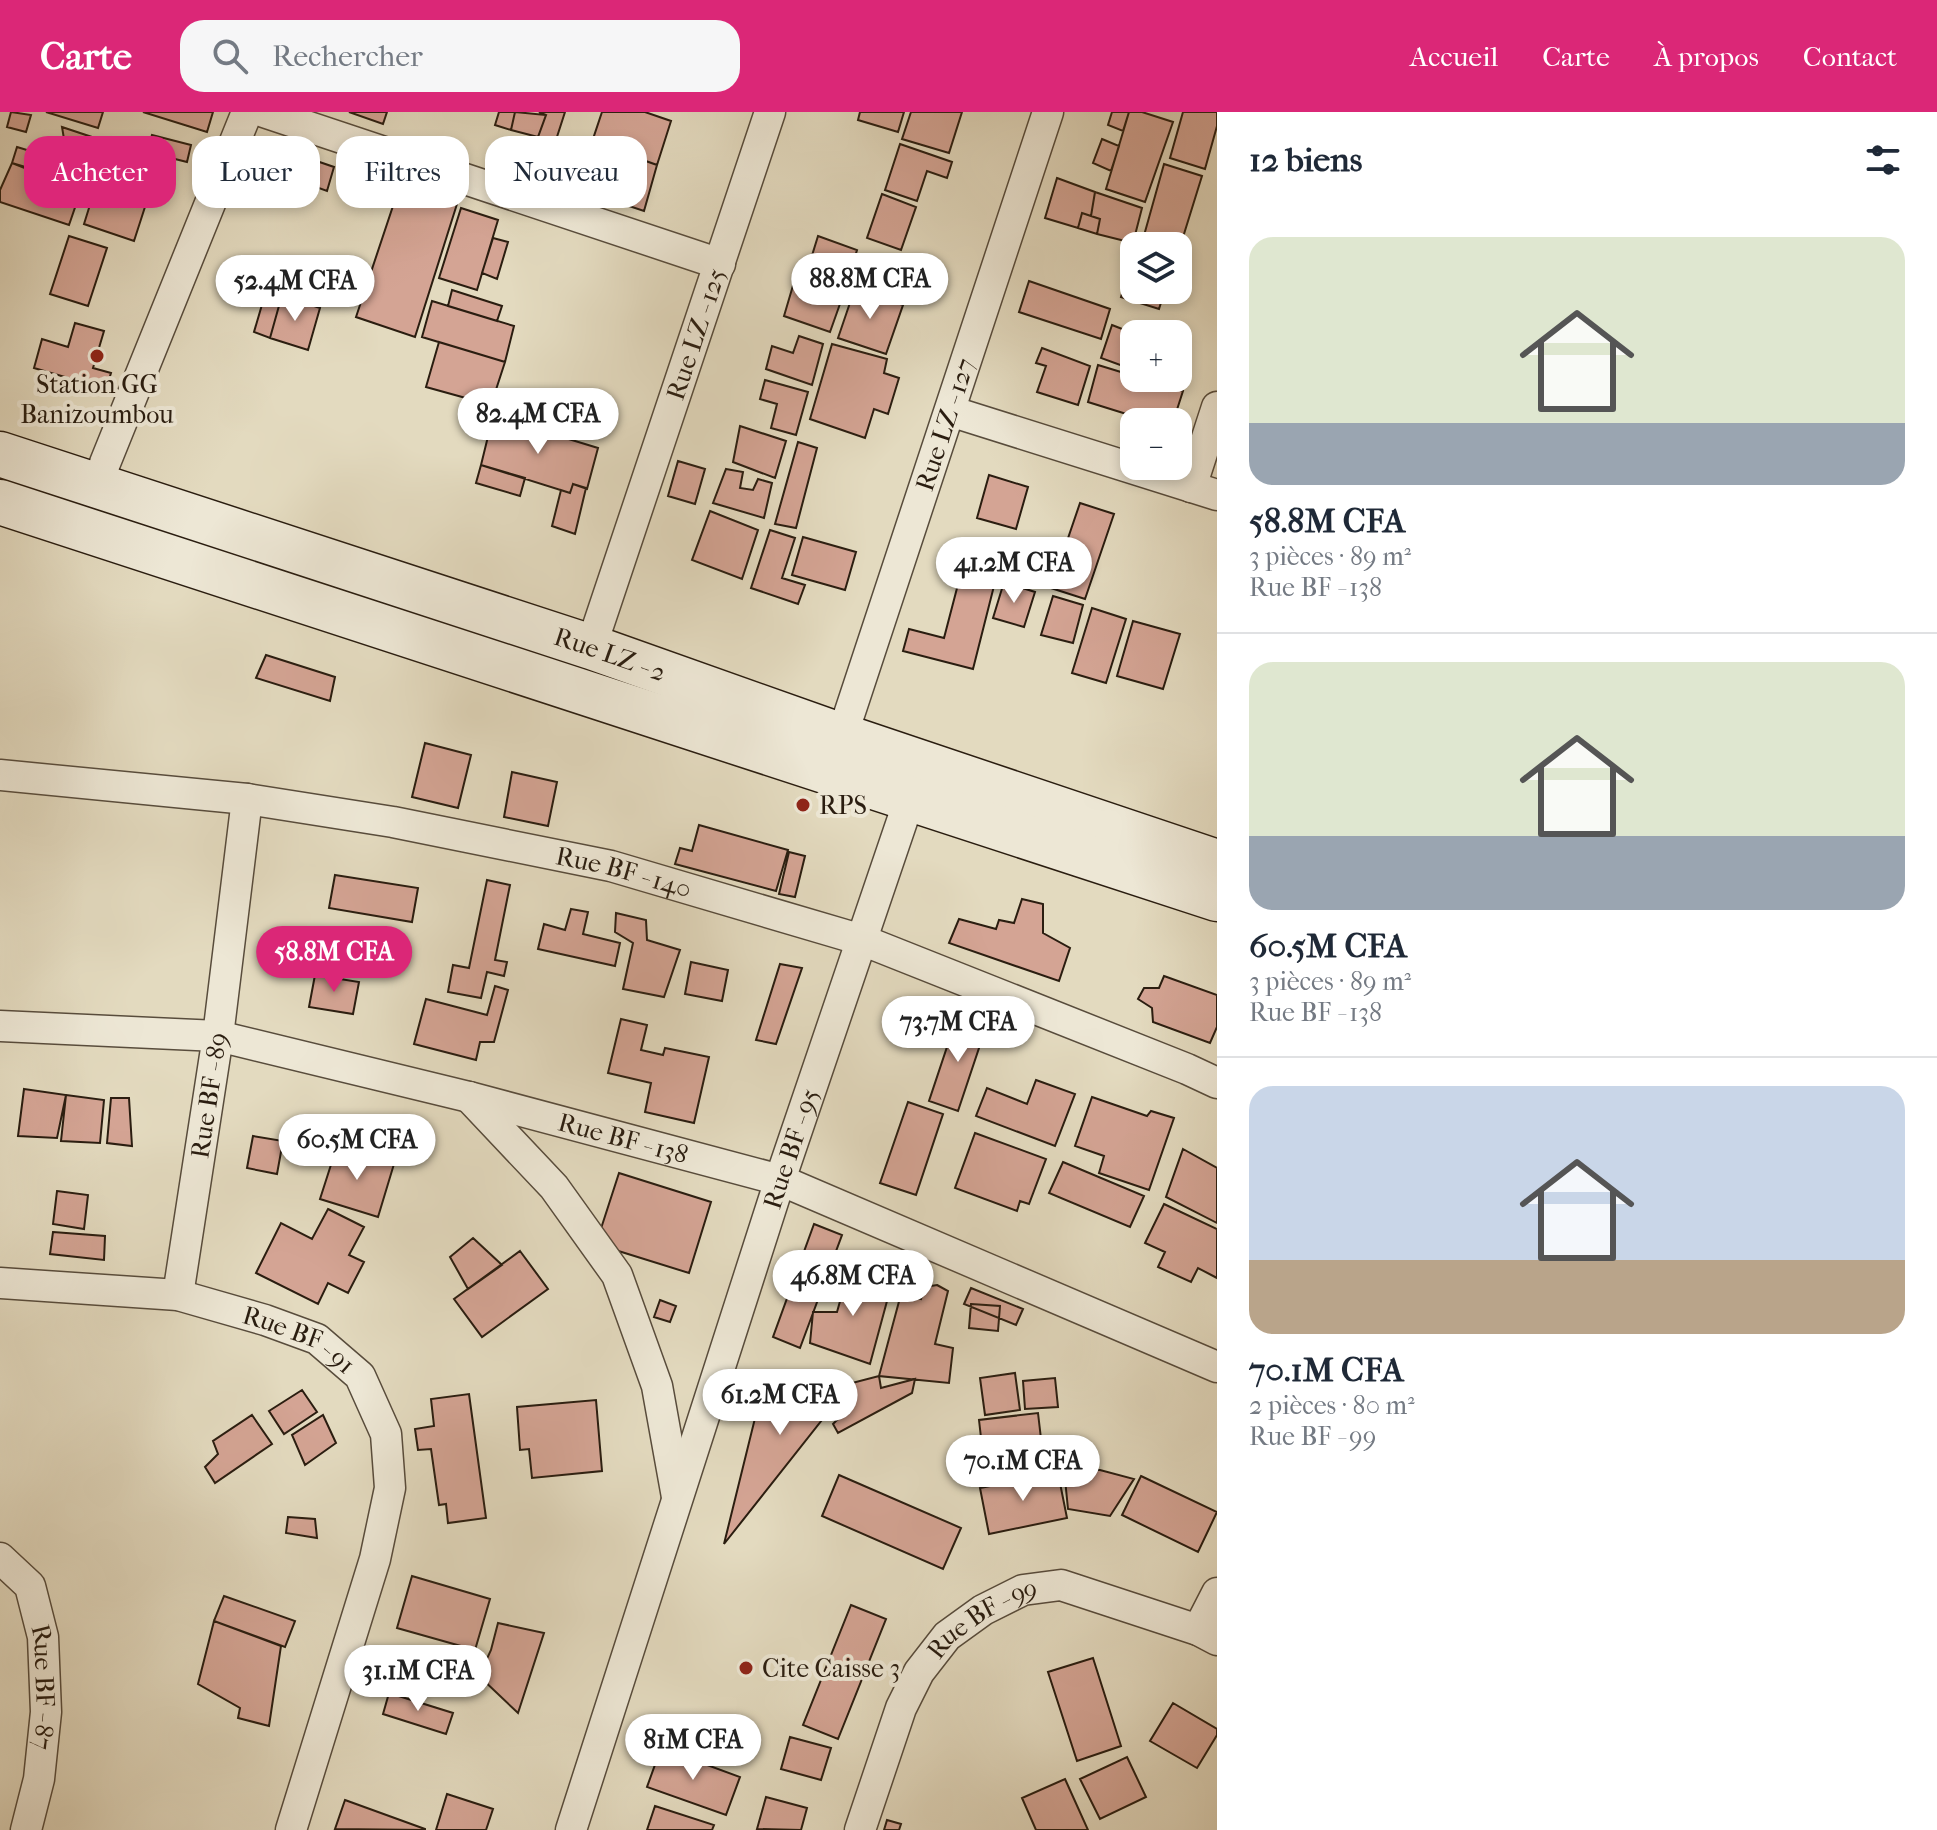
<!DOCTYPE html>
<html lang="fr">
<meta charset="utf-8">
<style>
body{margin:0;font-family:"IM FELL French Canon",serif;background:#f6f6f7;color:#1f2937;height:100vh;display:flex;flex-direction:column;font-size:30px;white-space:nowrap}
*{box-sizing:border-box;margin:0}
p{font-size:26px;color:#747a83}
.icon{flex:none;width:44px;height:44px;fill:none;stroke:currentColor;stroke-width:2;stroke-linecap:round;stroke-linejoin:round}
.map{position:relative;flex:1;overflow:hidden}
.details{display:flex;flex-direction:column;background:#fff;width:720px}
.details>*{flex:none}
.banner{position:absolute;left:24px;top:24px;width:760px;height:72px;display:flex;gap:16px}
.controls{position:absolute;left:1120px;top:120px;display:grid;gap:16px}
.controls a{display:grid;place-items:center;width:72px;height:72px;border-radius:16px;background:#fff;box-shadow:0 4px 12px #0003;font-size:40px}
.price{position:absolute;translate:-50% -68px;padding:0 18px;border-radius:28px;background:#fff;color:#222;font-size:26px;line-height:52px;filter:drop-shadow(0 2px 4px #0008)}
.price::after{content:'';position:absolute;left:50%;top:48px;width:24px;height:18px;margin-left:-12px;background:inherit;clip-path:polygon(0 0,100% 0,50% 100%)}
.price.on{background:#db2777;color:#fff}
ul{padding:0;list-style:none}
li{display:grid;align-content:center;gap:16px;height:424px;padding:0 32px}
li+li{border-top:2px solid #e0e1e3}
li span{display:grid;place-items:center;height:248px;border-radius:24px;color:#555}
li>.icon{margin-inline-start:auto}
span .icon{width:144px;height:144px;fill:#fffc;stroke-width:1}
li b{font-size:34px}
h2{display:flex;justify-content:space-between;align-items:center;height:96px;padding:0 32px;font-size:34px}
.chip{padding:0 28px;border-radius:24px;background:#fff;box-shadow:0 4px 12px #0003;font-size:28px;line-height:72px}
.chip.on{background:#db2777;color:#fff}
header{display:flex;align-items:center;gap:48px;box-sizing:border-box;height:112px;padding:0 40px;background:#db2777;color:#fff}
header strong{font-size:38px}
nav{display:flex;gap:44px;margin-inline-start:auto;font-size:28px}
.search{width:560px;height:72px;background:#f6f6f7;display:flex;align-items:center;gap:20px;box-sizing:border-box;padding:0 28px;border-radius:24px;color:#747a83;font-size:30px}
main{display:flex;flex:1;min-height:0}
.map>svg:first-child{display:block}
.building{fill:#d4a494;stroke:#2a1d10;stroke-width:2}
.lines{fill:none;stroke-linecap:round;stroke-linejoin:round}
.minor-casing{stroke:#584c3c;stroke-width:33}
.secondary-casing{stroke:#2a1d10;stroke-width:47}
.minor{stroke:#ede7d5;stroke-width:30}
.secondary{stroke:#ede7d5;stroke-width:44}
.poi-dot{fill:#8f2418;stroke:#ede7d5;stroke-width:3}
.labels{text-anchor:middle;stroke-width:8;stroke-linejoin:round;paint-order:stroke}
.street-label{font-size:26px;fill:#2a1d10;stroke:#ede7d5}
.poi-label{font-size:26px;fill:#2a1d10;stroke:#ede7d5;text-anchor:start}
</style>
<header>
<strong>Carte</strong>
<div class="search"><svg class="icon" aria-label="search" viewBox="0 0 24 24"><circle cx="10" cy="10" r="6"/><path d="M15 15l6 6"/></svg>Rechercher</div>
<nav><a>Accueil</a><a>Carte</a><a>À propos</a><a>Contact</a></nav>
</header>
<main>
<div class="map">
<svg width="1217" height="1718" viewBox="0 0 1217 1718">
<rect width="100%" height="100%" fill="#e3dabf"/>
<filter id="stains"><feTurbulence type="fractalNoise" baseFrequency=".0025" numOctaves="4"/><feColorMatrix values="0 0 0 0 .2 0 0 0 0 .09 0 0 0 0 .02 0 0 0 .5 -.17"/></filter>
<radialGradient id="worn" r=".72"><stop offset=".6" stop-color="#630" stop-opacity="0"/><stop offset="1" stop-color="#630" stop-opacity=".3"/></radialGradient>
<path class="building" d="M11,0L31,3L26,20L7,15Z
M46,0H103L98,16Z
M143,0H213L207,20Z
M349,0H387L383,12Z
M499,0H515L511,18L495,13Z
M515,0L546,3L538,25L511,18Z
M539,0H565L555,31L538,25L546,3Z
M602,0H645L671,9L657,53L592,30Z
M860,0H904L898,20L858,8Z
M911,0H962L949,41L902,27Z
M1112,0H1129L1123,19L1108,13Z
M1129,0H1142L1173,10L1145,90L1106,77Z
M1183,0H1217V14L1205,57L1170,46Z
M62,15L98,27L95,41L65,33Z
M152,23L191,33L187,50L147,40Z
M1102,27L1119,34L1111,59L1093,51Z
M592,30L657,53L644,99L578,77Z
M900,32L952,50L947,66L927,59L917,89L885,78Z
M17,35L73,52L78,36L95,41L85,73L12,51Z
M302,44L334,55L327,79L294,67Z
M12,51L81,78L69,113L0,90V78Z
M103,51L154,67L134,129L84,112Z
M1164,52L1202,64L1179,138L1178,134H1167L1143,127Z
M1057,66L1095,80L1091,104L1082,101L1078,116L1045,106Z
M400,73L457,92L415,225L356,205Z
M1095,80L1142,96L1133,131L1097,122L1100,107L1091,104Z
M882,82L916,95L901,138L867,126Z
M461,96L498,108L477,178L439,166Z
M1082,101L1100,107L1097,122L1078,116Z
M69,124L107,136L88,194L50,182Z
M818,124L857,138L846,175L806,163Z
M493,126L508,130L497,167L482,161Z
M1133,143L1134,178H1165L1159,197L1121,185Z
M797,160L846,175L830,220L784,204Z
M1029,169L1110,197L1101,227L1019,200Z
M855,176L903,193L886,242L838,226Z
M452,178L502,194L497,209L448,194Z
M266,179L282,183L270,226L254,220Z
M282,183L320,196L308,238L270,226Z
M432,189L514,214L505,250L422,225Z
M75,211L104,219L93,256L111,261L106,277L34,256L42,227L68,235Z
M1112,213L1135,222L1134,258L1101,246Z
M799,224L823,232L812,273L766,257L772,234L793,241Z
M439,230L505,250L491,293L426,275Z
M832,232L887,247L884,261L899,266L888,302L874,297L865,326L810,307Z
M1042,236L1090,254L1078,293L1037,280L1046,254L1036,251Z
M1098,253L1183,279L1173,310H1152L1088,290Z
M765,268L808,280L796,323L771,316L777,292L760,287Z
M493,304L598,336L587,377L573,372L570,381L481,353Z
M740,314L786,329L775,366L733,350Z
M798,330L817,336L796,416L775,412Z
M678,349L705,357L695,392L668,384Z
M481,353L525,366L520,384L476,371Z
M726,357L743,360L740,376L753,378L758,367L772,371L764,406L713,391Z
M989,363L1028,375L1016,417L977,406Z
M573,372L586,376L575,422L552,414L561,378L570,381Z
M1080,391L1114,402L1085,487L1051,476Z
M710,399L758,418L742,467L692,448Z
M770,418L795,426L782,466L805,473L798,492L751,476Z
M803,425L856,440L845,478L792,463Z
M962,457L996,466L973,557L903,539L909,517L944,526Z
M1004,470L1035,480L1024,515L993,506Z
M1053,484L1083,493L1073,531L1041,523Z
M1092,496L1126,507L1106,571L1072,561Z
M1133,509L1180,522L1163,577L1117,564Z
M266,543L335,565L330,589L256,566Z
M425,631L471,643L458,696L412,685Z
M512,660L557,670L548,714L504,705Z
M699,713L788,738L776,779L675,752L680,736L692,739Z
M789,740L805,744L795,785L779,782Z
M335,763L418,776L412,810L329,796Z
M487,768L510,773L495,848L507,850L504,864L487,860L481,886L448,880L453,853L469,856Z
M1022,787L1043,792V821L1070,836L1059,869L949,831L959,807L996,817L999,808L1014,811Z
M571,797L588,800L583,822L620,831L615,854L538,837L544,812L565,818Z
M616,801L646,808L647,828L680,838L664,885L623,877L633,831L615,820Z
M691,850L728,858L722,889L685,882Z
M780,852L802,856L776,932L756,928Z
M315,863L359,870L353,902L309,895Z
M1164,864L1217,883V915L1210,931L1153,910L1152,896L1138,887L1144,876H1159Z
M495,874L508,878L494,930H480L476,948L414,932L426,887L487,903Z
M957,905L986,915L958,999L929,989Z
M621,907L647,913L641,938L663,943L665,936L709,945L694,1011L645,1000L651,971L608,961Z
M1036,968L1075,982L1055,1034L976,1004L987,976L1027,992Z
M24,977L66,983L57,1026L18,1024Z
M66,983L104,988L100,1031L61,1029Z
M1092,985L1147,1004L1151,999L1174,1006L1149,1078L1099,1061L1104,1044L1075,1034Z
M111,986H129L132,1034L107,1031Z
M908,990L943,1002L916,1083L880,1071Z
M975,1021L1046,1047L1029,1092L1020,1089L1017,1099L955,1076Z
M253,1024L283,1029L277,1062L247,1056Z
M337,1034L394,1052L378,1105L320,1087Z
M1183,1037L1217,1056V1111L1166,1085Z
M1063,1050L1144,1084L1130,1115L1049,1081Z
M619,1061L711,1090L689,1161L596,1132Z
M57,1079L88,1083L84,1117L53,1112Z
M1164,1092L1217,1117V1166L1198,1156L1191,1170L1158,1155L1165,1140L1145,1131Z
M328,1097L364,1115L349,1143L364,1150L348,1181L328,1171L318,1192L256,1161L281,1111L312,1127Z
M814,1112L842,1123L800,1236L773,1225Z
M53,1120L105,1124L104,1148L50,1142Z
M473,1126L502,1153L468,1177L450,1145Z
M520,1139L548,1177L482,1225L454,1187Z
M850,1154L875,1159L871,1174L890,1178L870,1252L810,1231L813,1200H837Z
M937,1173L948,1179L935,1232L953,1236L949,1271L879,1264L901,1182L921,1187L925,1175Z
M971,1176L1023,1197L1016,1213L964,1192Z
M660,1188L676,1194L670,1210L654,1205Z
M971,1192L1000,1194L998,1219L969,1216Z
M812,1258L825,1262L835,1274L829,1299L724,1432L758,1294L772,1296L782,1263L797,1265Z
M1015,1261L1020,1298L985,1303L980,1266Z
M879,1264L881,1276L915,1267L912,1281L838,1321L833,1312L840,1305L830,1295L850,1289L852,1271Z
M1055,1266L1058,1295L1025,1297L1023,1269Z
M302,1278L317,1300L284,1322L269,1299Z
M469,1282L486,1406L448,1411L446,1392L439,1393L431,1337L418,1338L415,1317L434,1314L431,1287Z
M596,1288L602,1359L532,1366L529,1337L520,1338L517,1295Z
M1038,1301L1043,1344L984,1352L979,1308Z
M252,1303L272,1332L215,1371L205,1355L218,1342L213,1329Z
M323,1303L336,1331L305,1353L292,1323Z
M1064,1357L1100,1358L1134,1367L1110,1404L1068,1397Z
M1058,1361L1067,1406L989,1422L980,1376Z
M839,1363L961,1416L943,1457L822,1404Z
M1141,1364L1217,1400L1198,1440L1122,1403Z
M288,1405L315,1407L317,1426L286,1421Z
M412,1464L490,1487L475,1538L397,1516Z
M224,1484L295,1509L285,1535L214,1509Z
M851,1493L886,1507L838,1627L803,1613Z
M214,1509L281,1534L269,1614L238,1606L240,1596L198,1572Z
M498,1511L544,1521L518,1601L479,1564L491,1538Z
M1093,1546L1121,1634L1077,1649L1048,1560Z
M389,1581L453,1601L446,1622L383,1602Z
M1173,1591L1217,1617V1623L1197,1656L1150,1629Z
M790,1625L831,1636L821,1668L781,1657Z
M661,1636L740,1665L726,1703L647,1675Z
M1127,1645L1146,1685L1100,1707L1080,1667Z
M1065,1667L1088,1718H1036L1022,1686Z
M447,1682L493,1697L486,1718H436Z
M766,1685L807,1696L801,1718L757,1717Z
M345,1688L425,1717V1718L335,1717Z
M655,1694L714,1713L712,1718H647Z
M887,1708L901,1712L899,1718H884Z"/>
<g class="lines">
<defs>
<g id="minor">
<path d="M264,0L720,152"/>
<path d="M950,299L1217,383"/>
<path d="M98,374L105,351L247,0"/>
<path d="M1191,375L1217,295"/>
<path id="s1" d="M591,535L770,0"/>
<path id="s2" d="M842,624L1048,0"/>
<path id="s3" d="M0,663L247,687L393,710L611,754L862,828L1187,957L1217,971"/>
<path id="s4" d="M0,914L218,924L469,985L780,1068L1217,1255"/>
<path d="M469,985L554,1075L617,1163L657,1274L677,1385"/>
<path id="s5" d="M0,1171L178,1183L265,1208L317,1227L360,1264L386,1322L390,1376L375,1447L291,1718"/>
<path id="s6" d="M178,1183L218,924L247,687"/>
<path id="s7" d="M0,1446L30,1474L43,1525L46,1600L39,1667L26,1718"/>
<path d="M1198,1518L1217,1481"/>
<path id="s8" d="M571,1718L780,1068L915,671"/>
<path id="s9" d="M860,1718L901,1596L919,1560L947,1524L983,1498L1023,1478L1061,1473L1198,1518L1217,1528"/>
</g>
<g id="secondary">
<path id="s10" d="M0,342L591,535L842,624L1217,750"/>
<path d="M0,390L1217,787"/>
</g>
</defs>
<use href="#minor" class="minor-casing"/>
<use href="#secondary" class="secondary-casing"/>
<use href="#minor" class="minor"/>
<use href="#secondary" class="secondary"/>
</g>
<g class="poi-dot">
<circle cx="97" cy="244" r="8"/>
<circle cx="803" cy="693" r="8"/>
<circle cx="746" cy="1556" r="8"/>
</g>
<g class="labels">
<g class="street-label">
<text dy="9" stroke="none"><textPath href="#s1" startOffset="330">Rue LZ - 125</textPath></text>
<text dy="9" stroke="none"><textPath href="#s2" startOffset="328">Rue LZ - 127</textPath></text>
<text dy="9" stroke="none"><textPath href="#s10" startOffset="642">Rue LZ - 2</textPath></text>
<text dy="9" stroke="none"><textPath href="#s3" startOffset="632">Rue BF - 140</textPath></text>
<text dy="9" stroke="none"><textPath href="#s6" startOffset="202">Rue BF - 89</textPath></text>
<text dy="9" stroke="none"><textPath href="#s4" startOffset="636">Rue BF - 138</textPath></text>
<text dy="9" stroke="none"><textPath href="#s8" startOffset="716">Rue BF - 95</textPath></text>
<text dy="9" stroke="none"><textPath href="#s5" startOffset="308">Rue BF - 91</textPath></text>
<text dy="9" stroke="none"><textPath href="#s9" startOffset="254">Rue BF - 99</textPath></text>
<text dy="9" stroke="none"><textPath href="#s7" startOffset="144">Rue BF - 87</textPath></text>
</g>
<g class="poi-label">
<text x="97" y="281" text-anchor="middle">Station GG<tspan x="97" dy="30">Banizoumbou</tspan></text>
<text x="819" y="702">RPS</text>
<text x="762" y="1565">Cite Caisse 3</text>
</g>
</g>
<rect width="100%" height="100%" filter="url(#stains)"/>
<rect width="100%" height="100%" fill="url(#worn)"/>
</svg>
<div class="controls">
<a><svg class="icon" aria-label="layers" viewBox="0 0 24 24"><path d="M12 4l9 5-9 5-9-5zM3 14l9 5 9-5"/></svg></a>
<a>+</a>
<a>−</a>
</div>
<b class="price" style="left:870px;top:209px">88.8M CFA</b>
<b class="price" style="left:295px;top:211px">52.4M CFA</b>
<b class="price" style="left:538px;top:344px">82.4M CFA</b>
<b class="price" style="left:1014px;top:493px">41.2M CFA</b>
<b class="price on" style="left:334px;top:882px">58.8M CFA</b>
<b class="price" style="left:958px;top:952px">73.7M CFA</b>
<b class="price" style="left:357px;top:1070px">60.5M CFA</b>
<b class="price" style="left:853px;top:1206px">46.8M CFA</b>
<b class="price" style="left:780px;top:1325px">61.2M CFA</b>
<b class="price" style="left:1023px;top:1391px">70.1M CFA</b>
<b class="price" style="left:418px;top:1601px">31.1M CFA</b>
<b class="price" style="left:693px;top:1670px">81M CFA</b>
<div class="banner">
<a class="chip on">Acheter</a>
<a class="chip">Louer</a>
<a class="chip">Filtres</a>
<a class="chip">Nouveau</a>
</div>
</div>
<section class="details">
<h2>12 biens<svg class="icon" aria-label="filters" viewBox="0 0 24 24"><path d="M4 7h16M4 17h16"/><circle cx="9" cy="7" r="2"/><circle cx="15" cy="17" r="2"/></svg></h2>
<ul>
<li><span style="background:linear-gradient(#dfe7d0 75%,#9aa5b1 0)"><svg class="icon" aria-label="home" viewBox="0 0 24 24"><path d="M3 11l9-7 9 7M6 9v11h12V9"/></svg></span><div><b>58.8M CFA</b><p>3 pièces · 89 m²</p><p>Rue BF - 138</p></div></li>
<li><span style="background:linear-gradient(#dfe7d0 70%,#9aa5b1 0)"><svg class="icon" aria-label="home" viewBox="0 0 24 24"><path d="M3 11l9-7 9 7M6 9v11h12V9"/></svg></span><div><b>60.5M CFA</b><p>3 pièces · 89 m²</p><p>Rue BF - 138</p></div></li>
<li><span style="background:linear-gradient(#c9d6e8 70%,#b9a48a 0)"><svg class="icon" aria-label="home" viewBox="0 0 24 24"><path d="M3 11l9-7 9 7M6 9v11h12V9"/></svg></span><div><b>70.1M CFA</b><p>2 pièces · 80 m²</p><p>Rue BF - 99</p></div></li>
</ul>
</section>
</main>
